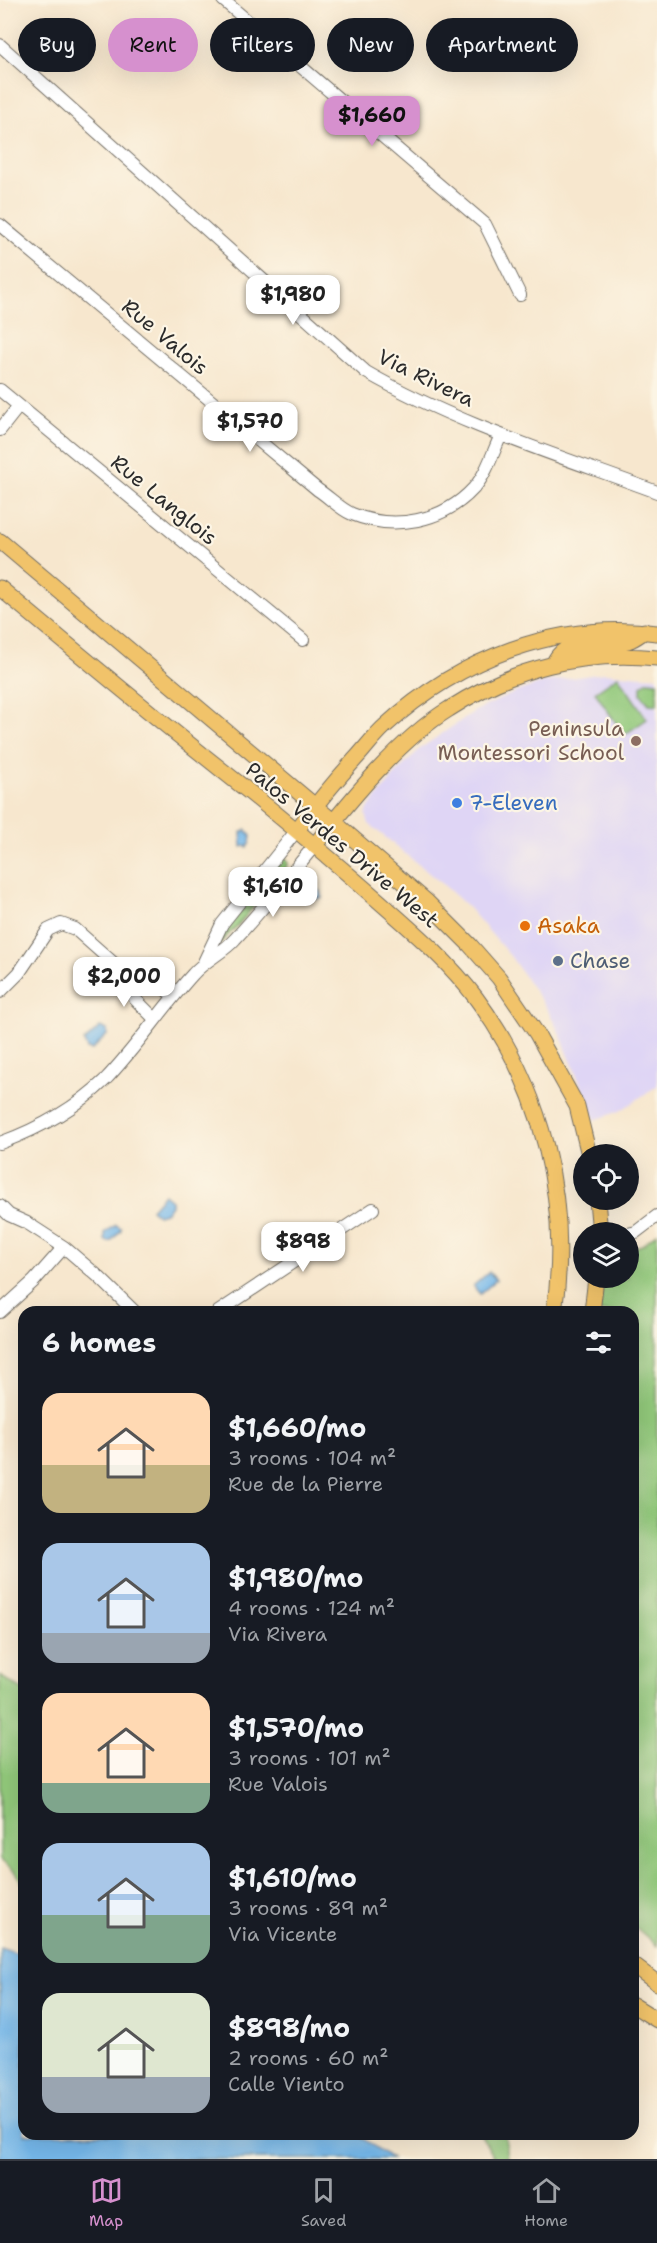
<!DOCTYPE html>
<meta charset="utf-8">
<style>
body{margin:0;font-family:"Shantell Sans",sans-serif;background:#242831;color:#f1f3f6;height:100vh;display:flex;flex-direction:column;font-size:22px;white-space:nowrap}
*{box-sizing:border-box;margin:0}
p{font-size:20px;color:#9ea1a6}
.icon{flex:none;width:33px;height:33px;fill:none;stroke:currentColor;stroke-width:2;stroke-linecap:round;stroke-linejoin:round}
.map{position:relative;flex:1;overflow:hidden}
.drawer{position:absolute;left:18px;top:1306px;width:621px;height:834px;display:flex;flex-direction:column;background:#171b24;border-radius:18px;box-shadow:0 6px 24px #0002}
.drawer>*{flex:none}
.banner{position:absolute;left:18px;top:18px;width:621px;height:54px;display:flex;gap:12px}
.tools{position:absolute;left:573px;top:1144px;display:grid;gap:12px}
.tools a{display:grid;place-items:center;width:66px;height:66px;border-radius:50%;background:#171b24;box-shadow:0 6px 24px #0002;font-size:30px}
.price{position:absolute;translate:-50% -51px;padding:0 14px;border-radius:12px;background:#fff;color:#222;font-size:20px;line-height:39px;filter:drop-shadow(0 2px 3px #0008)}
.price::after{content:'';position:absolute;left:50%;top:36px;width:18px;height:14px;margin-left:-9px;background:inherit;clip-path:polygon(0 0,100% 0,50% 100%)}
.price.selected{background:#d690ce;color:#111}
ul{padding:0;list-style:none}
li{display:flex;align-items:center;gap:18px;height:150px;padding:0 24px}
li span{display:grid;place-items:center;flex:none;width:168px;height:120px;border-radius:18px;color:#555}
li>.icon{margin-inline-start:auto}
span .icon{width:72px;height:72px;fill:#fffc;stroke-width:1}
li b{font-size:26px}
h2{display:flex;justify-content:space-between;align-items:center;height:72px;padding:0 24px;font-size:26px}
.pill{padding:0 21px;border-radius:27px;background:#171b24;box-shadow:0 6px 24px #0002;font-size:21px;line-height:54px}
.pill.selected{background:#d690ce;color:#111}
.tab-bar{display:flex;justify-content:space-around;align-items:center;height:84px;border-top:2px solid #363941;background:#171b24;font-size:16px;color:#9ea1a6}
.tab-bar a{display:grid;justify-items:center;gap:3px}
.tab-bar .selected{color:#d690ce}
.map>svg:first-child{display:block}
.built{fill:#dfd5f5}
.green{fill:#91c87a;stroke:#5e7a52;stroke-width:1.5}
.water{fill:#75b7ea;stroke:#50718a;stroke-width:1.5}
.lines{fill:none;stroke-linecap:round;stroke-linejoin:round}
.minor-casing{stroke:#726d64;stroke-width:14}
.major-casing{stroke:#726d64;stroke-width:17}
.minor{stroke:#fff;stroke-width:12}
.major{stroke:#f1c36a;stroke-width:15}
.education-dot{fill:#8d6e63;stroke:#fcf5e5;stroke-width:2}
.shop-dot{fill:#3f7fe0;stroke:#fcf5e5;stroke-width:2}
.food-dot{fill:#e8710a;stroke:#fcf5e5;stroke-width:2}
.service-dot{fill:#5c6f8a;stroke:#fcf5e5;stroke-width:2}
.labels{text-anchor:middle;stroke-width:4.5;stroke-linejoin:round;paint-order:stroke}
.street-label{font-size:21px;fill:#2b2b2b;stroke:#fcf5e5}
.education-label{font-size:21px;fill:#785e54;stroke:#fcf5e5;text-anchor:end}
.shop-label{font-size:21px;fill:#366cbe;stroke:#fcf5e5;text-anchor:start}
.food-label{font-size:21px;fill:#c56008;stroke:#fcf5e5;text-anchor:start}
.service-label{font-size:21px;fill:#4e5e75;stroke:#fcf5e5;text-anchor:start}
</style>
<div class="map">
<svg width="657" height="2159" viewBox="0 0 657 2159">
<rect width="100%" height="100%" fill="#fcf5e5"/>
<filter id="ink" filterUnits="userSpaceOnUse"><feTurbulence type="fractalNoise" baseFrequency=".0167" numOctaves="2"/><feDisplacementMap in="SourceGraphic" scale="12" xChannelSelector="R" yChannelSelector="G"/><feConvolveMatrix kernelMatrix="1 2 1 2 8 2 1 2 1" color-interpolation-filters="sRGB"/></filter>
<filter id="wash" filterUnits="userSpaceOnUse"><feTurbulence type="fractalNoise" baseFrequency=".008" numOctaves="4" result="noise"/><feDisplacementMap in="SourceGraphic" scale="24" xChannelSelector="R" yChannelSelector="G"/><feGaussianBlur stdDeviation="1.35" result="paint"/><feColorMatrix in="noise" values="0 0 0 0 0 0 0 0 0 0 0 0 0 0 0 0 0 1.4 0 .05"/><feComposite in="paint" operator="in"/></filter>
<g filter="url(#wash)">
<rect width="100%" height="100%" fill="#f7e7ce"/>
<path class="built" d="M604,673L657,677V1086L620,1111L595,1120L560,1034L547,1009L511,957L468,907L446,887L369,824L366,814L369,807L400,769L421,748L475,711L516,692L545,682Z"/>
<path class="green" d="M618,676L647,719L624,735L595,692Z
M648,681L657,682V705L649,704L641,694V686Z
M281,858L287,860L288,865L241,922L218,945L224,929Z
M657,1233V1946L633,1925V1312H598L603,1278H628L629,1249L642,1245Z
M0,1676L24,1691V1885L14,1871L0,1860Z
M481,2135H505L508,2159H495Z"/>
<path class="water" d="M246,830L251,836L250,843L247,847L245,846L242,847L241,832H244Z
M312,889L321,891L322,898L306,900L307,896L304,895Z
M100,1027L107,1030V1035L92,1050L87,1049L84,1042Z
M164,1194L171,1200V1205L165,1213L158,1215L151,1209Z
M116,1225L121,1228V1230L111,1241L108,1242L105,1240V1233Z
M489,1272L496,1280L480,1294L473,1286Z
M0,1948L24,1956V2134L358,2135L392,2159H0Z"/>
</g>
<g filter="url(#ink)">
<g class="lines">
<defs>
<path id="minor" d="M223,0L485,224L520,295
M0,45L366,372C456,424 560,456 657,492
M0,225L318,490C329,497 340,509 352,514C394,531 443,522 474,488C487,473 493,452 501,435
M0,390L303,640
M0,430L19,406
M204,962L222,924L297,830
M128,976L154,979L173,996
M0,992L19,973L48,930L61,924L75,929L128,976L135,999L155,1019
M0,1143C38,1129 76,1108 105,1080C137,1047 162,1008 193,974C205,960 223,953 235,939C263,909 289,876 315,845
M0,1206L9,1215L27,1223L64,1247L99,1277L135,1312
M628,1234L636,1232L657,1216
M0,1312L34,1281L64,1247
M218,1312L373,1209"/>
<path id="major" d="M0,541L334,822L427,902L470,945L499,978L537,1034L577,1106L589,1155
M0,588C75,651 151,714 228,775C280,816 330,858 380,902C414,932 448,961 476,998C542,1087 571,1202 554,1312
M554,663C566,635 603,647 628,641C634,639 639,635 645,631
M297,830C316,804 336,780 358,756C367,746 375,735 385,726C458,659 558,620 657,633
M315,845C350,800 400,739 449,709C511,669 583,650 657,658
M597,1200L600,1233
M592,1312L596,1278
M633,1965L657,1983
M633,2005L657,2020"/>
</defs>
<use href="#minor" class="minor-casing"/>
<use href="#major" class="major-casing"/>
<use href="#minor" class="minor"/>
<use href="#major" class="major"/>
</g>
</g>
<circle class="education-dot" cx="636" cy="741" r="6"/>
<circle class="shop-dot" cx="457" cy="803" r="6"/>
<circle class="food-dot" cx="525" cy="926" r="6"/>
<circle class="service-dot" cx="558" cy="961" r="6"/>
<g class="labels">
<g class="street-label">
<text transform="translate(165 337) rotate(40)" y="7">Rue Valois</text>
<text transform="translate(426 378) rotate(26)" y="7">Via Rivera</text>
<text transform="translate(164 500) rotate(39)" y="7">Rue Langlois</text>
<text transform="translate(342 845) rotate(40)" y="7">Palos Verdes Drive West</text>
</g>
<g class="education-label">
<text x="624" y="736">Peninsula<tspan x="624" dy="24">Montessori School</tspan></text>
</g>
<g class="shop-label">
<text x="469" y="810">7-Eleven</text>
</g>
<g class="food-label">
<text x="537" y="933">Asaka</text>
</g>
<g class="service-label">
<text x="570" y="968">Chase</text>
</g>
</g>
</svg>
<div class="tools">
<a><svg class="icon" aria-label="locate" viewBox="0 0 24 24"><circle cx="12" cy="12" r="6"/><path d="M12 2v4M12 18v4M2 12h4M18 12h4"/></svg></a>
<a><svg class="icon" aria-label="layers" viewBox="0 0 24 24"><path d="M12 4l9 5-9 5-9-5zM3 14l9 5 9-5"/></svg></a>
</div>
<b class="price selected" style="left:372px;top:147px">$1,660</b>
<b class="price" style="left:293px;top:326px">$1,980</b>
<b class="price" style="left:250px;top:453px">$1,570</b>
<b class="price" style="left:273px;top:918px">$1,610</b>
<b class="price" style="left:124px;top:1008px">$2,000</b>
<b class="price" style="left:303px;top:1273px">$898</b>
<div class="banner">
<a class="pill">Buy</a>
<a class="pill selected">Rent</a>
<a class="pill">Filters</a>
<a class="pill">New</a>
<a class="pill">Apartment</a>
</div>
<section class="drawer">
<h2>6 homes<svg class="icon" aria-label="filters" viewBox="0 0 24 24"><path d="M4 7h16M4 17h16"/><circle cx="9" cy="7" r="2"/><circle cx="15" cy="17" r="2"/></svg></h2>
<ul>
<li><span style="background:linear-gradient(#ffd9b3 60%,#c2b280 0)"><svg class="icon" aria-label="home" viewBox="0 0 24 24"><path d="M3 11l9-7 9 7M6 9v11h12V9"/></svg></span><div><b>$1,660/mo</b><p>3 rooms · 104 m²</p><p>Rue de la Pierre</p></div></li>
<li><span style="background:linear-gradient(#a9c7e8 75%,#9aa5b1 0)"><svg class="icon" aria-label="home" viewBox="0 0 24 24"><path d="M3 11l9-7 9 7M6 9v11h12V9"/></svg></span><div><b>$1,980/mo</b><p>4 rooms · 124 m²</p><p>Via Rivera</p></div></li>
<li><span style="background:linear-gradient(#ffd9b3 75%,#7fa58c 0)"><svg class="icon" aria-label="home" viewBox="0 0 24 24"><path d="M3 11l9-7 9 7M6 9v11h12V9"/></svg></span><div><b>$1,570/mo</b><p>3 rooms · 101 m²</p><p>Rue Valois</p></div></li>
<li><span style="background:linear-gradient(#a9c7e8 60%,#7fa58c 0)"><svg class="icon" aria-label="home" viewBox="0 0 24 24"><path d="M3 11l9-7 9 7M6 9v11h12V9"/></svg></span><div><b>$1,610/mo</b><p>3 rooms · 89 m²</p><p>Via Vicente</p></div></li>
<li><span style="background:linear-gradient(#dfe7d0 70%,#9aa5b1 0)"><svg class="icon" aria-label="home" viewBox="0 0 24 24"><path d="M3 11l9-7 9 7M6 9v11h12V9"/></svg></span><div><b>$898/mo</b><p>2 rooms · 60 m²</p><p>Calle Viento</p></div></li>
</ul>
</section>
</div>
<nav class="tab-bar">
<a class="selected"><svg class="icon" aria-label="map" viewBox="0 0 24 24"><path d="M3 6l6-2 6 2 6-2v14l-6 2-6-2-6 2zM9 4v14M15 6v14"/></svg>Map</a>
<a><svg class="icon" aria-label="saved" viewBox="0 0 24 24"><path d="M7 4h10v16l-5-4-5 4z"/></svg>Saved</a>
<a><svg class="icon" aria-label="home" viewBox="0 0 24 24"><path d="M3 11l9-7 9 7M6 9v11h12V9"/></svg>Home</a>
</nav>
